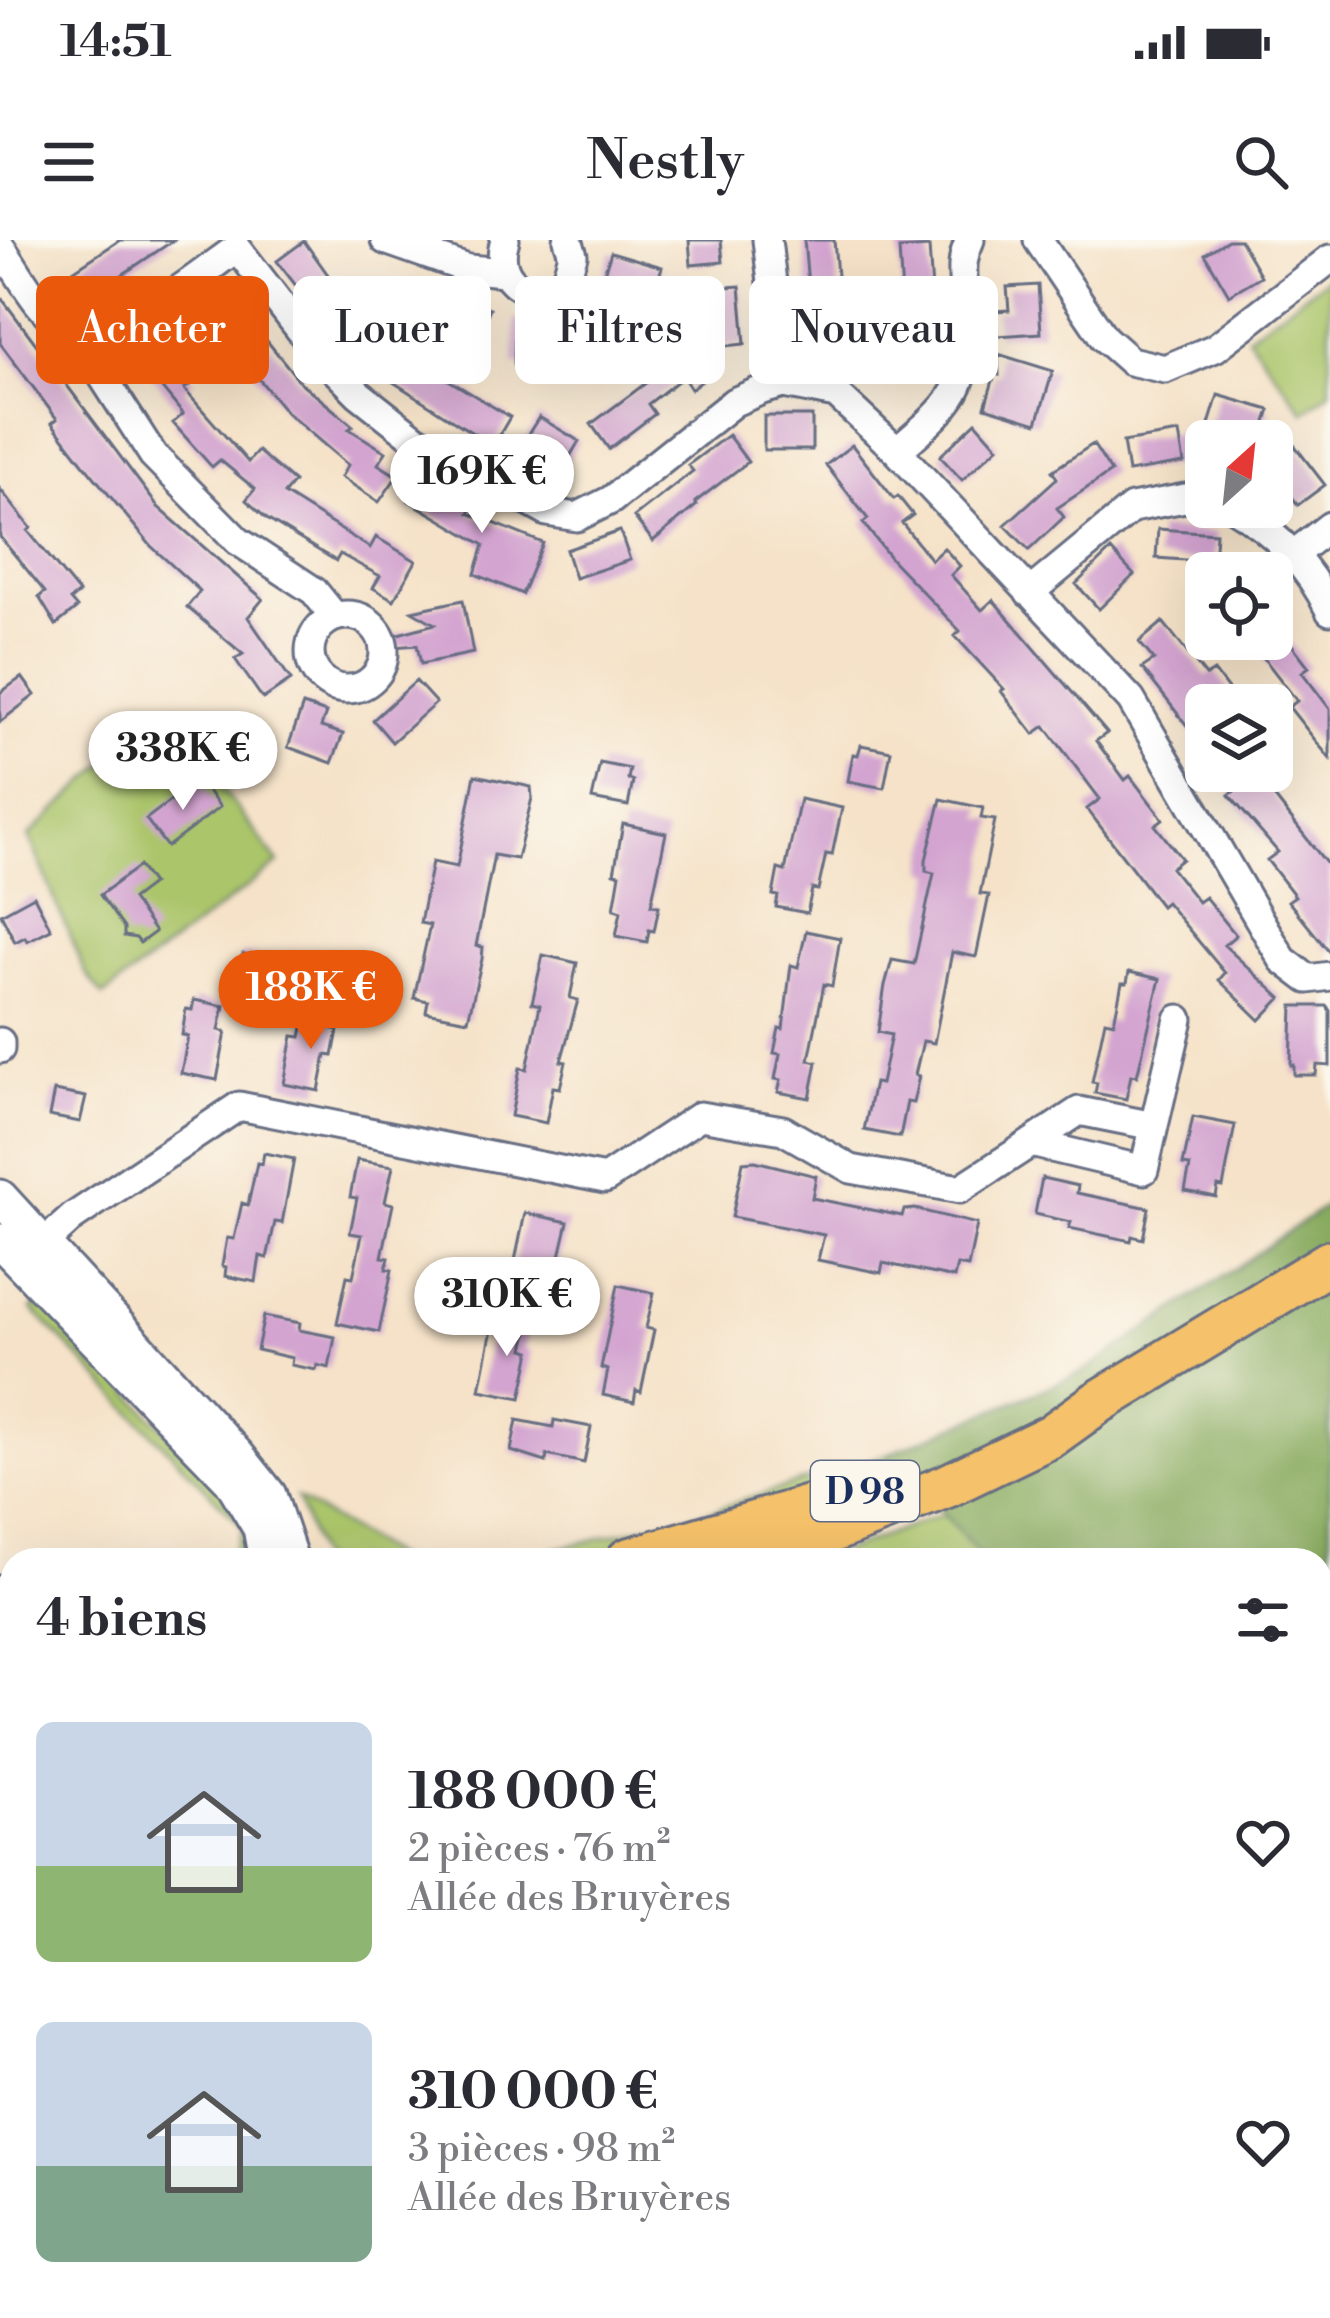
<!DOCTYPE html>
<html lang="fr">
<meta charset="utf-8">
<style>
body{margin:0;font-family:"Libre Bodoni",serif;background:#f2f2f3;color:#2b2b33;height:100vh;display:flex;flex-direction:column;font-size:45px;white-space:nowrap}
*{box-sizing:border-box;margin:0}
p{font-size:39px;color:#7c7c81}
.icon{flex:none;width:66px;height:66px;fill:none;stroke:currentColor;stroke-width:2;stroke-linecap:round;stroke-linejoin:round}
.map{position:relative;flex:1;overflow:hidden}
.side{position:absolute;left:0px;top:1308px;width:1332px;height:771px;display:flex;flex-direction:column;background:#fff;border-radius:36px 36px 0 0;box-shadow:0 12px 48px #0002}
.side>*{flex:none}
.hud{position:absolute;left:36px;top:36px;width:1260px;height:108px;display:flex;gap:24px}
.needle{width:78px;rotate:27deg}
.fabs{position:absolute;left:1185px;top:180px;display:grid;gap:24px}
.fabs a{display:grid;place-items:center;width:108px;height:108px;border-radius:18px;background:#fff;box-shadow:0 12px 48px #0002;font-size:60px}
.price{position:absolute;translate:-50% -102px;padding:0 27px;border-radius:42px;background:#fff;color:#222;font-size:39px;line-height:78px;filter:drop-shadow(0 3px 6px #0008)}
.price::after{content:'';position:absolute;left:50%;top:72px;width:36px;height:27px;margin-left:-18px;background:inherit;clip-path:polygon(0 0,100% 0,50% 100%)}
.price.current{background:#ea580c;color:#fff}
ul{padding:0;list-style:none}
li{display:flex;align-items:center;gap:36px;height:300px;padding:0 36px}
li span{display:grid;place-items:center;flex:none;width:336px;height:240px;border-radius:18px;color:#555}
li>.icon{margin-inline-start:auto}
span .icon{width:144px;height:144px;fill:#fffc;stroke-width:1}
li b{font-size:51px}
h2{display:flex;justify-content:space-between;align-items:center;height:144px;padding:0 36px;font-size:51px}
.pill{padding:0 42px;border-radius:18px;background:#fff;box-shadow:0 12px 48px #0002;font-size:42px;line-height:108px}
.pill.current{background:#ea580c;color:#fff}
.status{display:flex;justify-content:space-between;align-items:center;height:84px;padding:0 60px;background:#fff;direction:ltr}
.status svg{height:33px;fill:currentColor}
header{display:flex;justify-content:space-between;align-items:center;height:156px;padding:0 36px;background:#fff;font-size:54px;font-weight:600}
.map>svg:first-child{display:block}
.green{fill:#abc56b;stroke:#637a64;stroke-width:3}
.forest{fill:#88aa5f;stroke:#526c5e;stroke-width:3}
.building{fill:#d3a4d0}
.lines{fill:none;stroke-linecap:round;stroke-linejoin:round}
.minor-casing{stroke:#676e83;stroke-width:33}
.tertiary-casing{stroke:#676e83;stroke-width:39}
.primary-casing{stroke:#676e83;stroke-width:48}
.minor{stroke:#fff;stroke-width:27}
.tertiary{stroke:#fff;stroke-width:33}
.primary{stroke:#f5c16b;stroke-width:42}
.labels{text-anchor:middle;stroke-width:9;stroke-linejoin:round;paint-order:stroke}
.shield{fill:#fbf7ec;stroke:#5e6b89;stroke-width:3}
.shield-label{font-size:36px;font-weight:bold;fill:#1b2f5e}
</style>
<div class="status"><b>14:51</b><svg viewBox="0 0 49 12"><path d="M0 12V9h3v3zM5 12V6h3v6zM10 12V3h3v9zM15 12V0h3v12zM26 1h20v11H26zM47 4h2v5h-2z"/></svg></div>
<header><svg class="icon" aria-label="menu" viewBox="0 0 24 24"><path d="M4 6h16M4 12h16M4 18h16"/></svg>Nestly<svg class="icon" aria-label="search" viewBox="0 0 24 24"><circle cx="10" cy="10" r="6"/><path d="M15 15l6 6"/></svg></header>
<div class="map">
<svg width="1330" height="2078" viewBox="0 0 1330 2078">
<rect width="100%" height="100%" fill="#fbf7ec"/>
<filter id="ink" filterUnits="userSpaceOnUse"><feTurbulence type="fractalNoise" baseFrequency=".00833" numOctaves="2"/><feDisplacementMap in="SourceGraphic" scale="24" xChannelSelector="R" yChannelSelector="G"/><feConvolveMatrix kernelMatrix="1 2 1 2 8 2 1 2 1" color-interpolation-filters="sRGB"/></filter>
<filter id="wash" filterUnits="userSpaceOnUse"><feTurbulence type="fractalNoise" baseFrequency=".004" numOctaves="4" result="noise"/><feDisplacementMap in="SourceGraphic" scale="48" xChannelSelector="R" yChannelSelector="G"/><feGaussianBlur stdDeviation="2.7" result="paint"/><feColorMatrix in="noise" values="0 0 0 0 0 0 0 0 0 0 0 0 0 0 0 0 0 1.4 0 .05"/><feComposite in="paint" operator="in"/></filter>
<g filter="url(#wash)">
<rect width="100%" height="100%" fill="#f5e2c8"/>
<path class="green" d="M1330,36V151L1304,172L1247,96Z
M162,470L279,623L103,756L84,731L29,596Z
M42,1060L238,1267L253,1320H230L243,1287L32,1069Z
M890,1213L888,1223C771,1264 635,1320 511,1320L710,1271Z
M297,1258L396,1318L403,1320H319Z
M943,1274L984,1320H820Z
M0,1492L12,1497V1692L0,1687Z"/>
<path class="forest" d="M1330,963V2078H1284L1266,2067H1320V1320H984L938,1268L888,1223L890,1213L1086,1131Z"/>
<g id="blocks">
<path class="building" d="M120,0H174L89,57L73,31Z
M689,0H721L723,22L691,25Z
M804,0H834L839,59L843,58L846,90L904,86L899,9L929,7L933,65L920,66L923,109L910,110L911,133L879,135L877,105L814,111Z
M1228,0H1240L1261,36L1229,55L1205,14Z
M304,1L333,42L307,60L277,21Z
M611,12L662,27L646,79L594,63Z
M359,40L406,69L377,115L331,86Z
M1038,45L1041,93L997,96L995,71L1009,70L1007,47Z
M222,46L257,101L263,96L301,143L353,186L349,189L386,212L378,224L397,236L379,262L341,237L348,225L287,173L227,100L220,104L194,64Z
M740,46L745,104L715,107L711,48Z
M444,49L490,68L477,100L432,81Z
M0,56L158,267L263,359L248,377L291,440L263,459L235,419L243,414L187,367L200,351L151,306L82,222L52,183L57,179L0,103Z
M515,80H539V92L563,93L562,125H514Z
M158,96L194,142L184,149L248,222L258,211L294,242L284,254L370,308L376,297L416,321L394,360L373,348L380,336L340,314L336,321L267,279L246,260L255,249L220,220L212,227L173,183L183,174L135,115Z
M680,101H687L711,134L691,149L683,137L648,164L655,174L609,209L591,184L654,137L646,126Z
M402,112L510,177L493,206L387,138Z
M998,114L1053,131L1037,183L985,167L995,134L999,135Z
M1218,155L1270,170L1260,201H1204Z
M764,176H812V210H764Z
M539,177L579,201L556,240L535,227L542,216L522,204Z
M976,182L998,207L962,240L940,216Z
M1179,193L1184,223L1128,232L1123,202Z
M728,195L748,222L695,262L697,265L653,301L634,277L693,231L688,225Z
M1093,204L1111,232L1057,268L1064,277L1029,310L1005,285L1057,238L1052,231Z
M852,205L894,259L898,256L913,275L902,283L931,320L944,308L960,326L951,335L982,370L993,360L1107,493L1096,501L1125,540L1130,536L1163,579L1155,585L1182,619L1171,628L1198,662L1205,657L1236,695L1224,705L1281,758L1260,780L1219,740L1225,733L1166,662L1161,666L1087,569L1100,559L1045,486L1034,494L1001,451L1004,449L955,396L960,391L892,320L863,283L868,279L826,225Z
M1295,206L1325,245L1298,265L1272,230V223Z
M424,234L474,264L469,273L543,303L522,354L475,334L484,305L409,261Z
M0,249L31,288L28,291L79,353L70,360L77,368L56,385L39,357L45,352L0,297Z
M1158,289L1216,293L1214,322L1156,318Z
M620,291L630,320L575,338L566,310Z
M1111,310L1134,335L1099,369L1076,344Z
M463,360L473,413L421,424L417,405L382,408L380,399L435,384L412,371Z
M1272,379L1309,427L1302,432L1330,469V519L1289,467L1297,461L1249,399H1272Z
M1163,382L1206,436L1214,431L1240,465H1206V510L1142,428L1154,420L1139,402Z
M22,437L35,455L0,482V453Z
M416,441L436,463L392,502L373,480Z
M303,465L326,473L321,487L343,494L332,523L288,507Z
M861,505L891,511L884,548L848,541L853,514L858,515Z
M600,523L630,529L628,539L633,541L628,566L592,559Z
M1229,531H1268L1280,547L1271,553L1330,628V713L1288,661L1295,656L1267,620L1278,612L1229,555L1240,547Z
M475,535L531,547L532,558L517,619L494,615L476,706L483,707L482,719L468,780L426,772L428,761L414,758L430,685L420,683L432,622L457,627Z
M199,539L220,567L167,607L146,579Z
M800,559L842,568L832,615L826,614L818,650L812,649L807,673L776,667L778,656L773,655L778,629L785,631Z
M941,559L983,568L981,578L995,580L980,654L989,655L976,717L952,712L934,803L923,801L915,835L919,836L913,863L907,862L900,897L864,890L874,843L881,844L891,795L878,792L885,745L892,720L914,724L934,633L926,631V620Z
M623,584L666,593L651,665L659,666L654,691L649,690L647,702L616,696L621,671L614,669L620,634L614,633Z
M139,626L152,644L132,659L155,692L140,703L136,698L124,696V688L100,655Z
M34,656L51,689L27,701L25,697L15,702L1,674Z
M806,691L840,698L832,746L824,744L809,820L817,822L810,858L778,852L781,840L775,839L780,814L774,813L779,788L783,789L791,725L798,727Z
M243,714L273,720L266,756L231,750L236,724L240,725Z
M543,715L577,723L570,758L578,760L561,821L566,822L560,848L553,847L546,883L511,876L520,828L527,829L535,790L540,765L532,763Z
M1129,732L1160,739L1137,836L1131,835L1126,859L1095,853L1097,843L1092,842L1105,780L1114,782L1122,743H1127Z
M194,760L224,766L219,790L226,792L217,840L181,833L188,796L182,795L186,769L192,770Z
M1293,766H1327L1330,771V826L1317,825L1316,835H1294V825H1291Z
M306,773L336,779L334,789L338,790L333,816L326,815L319,851L284,844L293,796L301,797Z
M54,851L86,857L80,882L49,876Z
M1193,877L1235,885L1223,947L1218,946L1216,957L1185,951L1190,926L1183,925Z
M264,913L294,919L282,983L275,982L267,1018L260,1016L256,1042L225,1036L226,1027L222,1026L227,998L234,999L242,963L248,965L257,923L262,924Z
M357,920L393,926L385,962L393,964L382,1017L389,1018L386,1029L392,1030L379,1092L337,1083L347,1036L353,1037L362,995L350,993L357,958L350,957Z
M755,921L816,936L812,958L902,976L904,970L915,969L977,984L968,1027L957,1025L954,1038L883,1023L881,1033L818,1020L824,995L732,977L743,922Z
M1042,938L1078,946L1077,953L1149,968L1143,999L1132,996L1131,1001L1069,988L1071,982L1035,974Z
M525,973L568,982L557,1029L551,1028L546,1053L515,1046L517,1036L512,1035Z
M618,1045L654,1053L646,1088L654,1090L641,1152L636,1150L634,1162L603,1155L608,1130L601,1128Z
M264,1076L300,1083L299,1090L335,1097L329,1128L317,1125L316,1130L291,1125L292,1118L257,1110Z
M499,1078L530,1084L524,1109L531,1111L521,1158L480,1150L492,1089L496,1090Z
M517,1180L553,1187L554,1180L591,1187L584,1223L547,1215L546,1222L511,1211Z"/>
</g>
</g>
<g filter="url(#ink)">
<use href="#blocks" fill-opacity="0" stroke="#676e83" stroke-width="3"/>
<g class="lines">
<defs>
<path id="minor" d="M385,0L468,29L505,32
M505,0C491,42 535,67 566,38L573,15L568,0
M767,0L784,144
M1038,0L1104,98L1130,121L1165,129L1215,108L1330,19
M0,6C20,33 40,78 73,92C110,109 205,30 237,8L318,113L359,154L416,199L547,272L577,277L611,260L734,162L762,150L784,144L836,154L897,211L1131,460L1283,720L1308,739L1330,736
M76,95L153,215L238,301L314,351L335,377
M897,211C966,152 969,145 964,56C963,34 960,20 970,0
M1233,267C1276,293 1308,324 1330,371
M1294,314L1330,286
M1029,353L1132,268L1185,258L1206,261
M310 412a37 37 0 1 1 74 0a37 37 0 1 1-74 0Z
M0,802V809
M1154,886L1179,779
M43,1004L73,977L239,866L605,939L700,876L783,890L851,929L960,949L1031,903L1144,930L1154,886L1079,871L1031,903
M0,1350L12,1355
M0,1838L12,1840
M0,1984L12,1983
M901,2067L929,2078
M1070,2067L1088,2078"/>
<path id="tertiary" d="M0,957L238,1216L269,1255L291,1320
M0,1001L231,1240L260,1288L266,1320"/>
<path id="primary" d="M628,1320L877,1247
M743,1320L794,1306L947,1246L1051,1196L1097,1163L1330,1022
M0,1397L12,1401
M0,1431L12,1435
M1151,2067L1169,2078
M1203,2067L1217,2078"/>
</defs>
<use href="#minor" class="minor-casing"/>
<use href="#tertiary" class="tertiary-casing"/>
<use href="#primary" class="primary-casing"/>
<use href="#minor" class="minor"/>
<use href="#tertiary" class="tertiary"/>
<use href="#primary" class="primary"/>
</g>
</g>
<g class="labels">
<rect class="shield" x="811" y="1221" width="108" height="60" rx="9"/>
<g class="shield-label">
<text x="865" y="1264">D 98</text>
</g>
</g>
</svg>
<div class="fabs">
<a><svg class="needle" viewBox="-14 -14 28 28"><path d="M0-13l5 13h-10z" fill="#e53935"/><path d="M0 13l5-13h-10z" fill="#7c7c81"/></svg></a>
<a><svg class="icon" aria-label="locate" viewBox="0 0 24 24"><circle cx="12" cy="12" r="6"/><path d="M12 2v4M12 18v4M2 12h4M18 12h4"/></svg></a>
<a><svg class="icon" aria-label="layers" viewBox="0 0 24 24"><path d="M12 4l9 5-9 5-9-5zM3 14l9 5 9-5"/></svg></a>
</div>
<b class="price" style="left:482px;top:296px">169K €</b>
<b class="price" style="left:183px;top:573px">338K €</b>
<b class="price current" style="left:311px;top:812px">188K €</b>
<b class="price" style="left:507px;top:1119px">310K €</b>
<div class="hud">
<a class="pill current">Acheter</a>
<a class="pill">Louer</a>
<a class="pill">Filtres</a>
<a class="pill">Nouveau</a>
</div>
<section class="side">
<h2>4 biens<svg class="icon" aria-label="filters" viewBox="0 0 24 24"><path d="M4 7h16M4 17h16"/><circle cx="9" cy="7" r="2"/><circle cx="15" cy="17" r="2"/></svg></h2>
<ul>
<li><span style="background:linear-gradient(#c9d6e8 60%,#8fb573 0)"><svg class="icon" aria-label="home" viewBox="0 0 24 24"><path d="M3 11l9-7 9 7M6 9v11h12V9"/></svg></span><div><b>188 000 €</b><p>2 pièces · 76 m²</p><p>Allée des Bruyères</p></div><svg class="icon" aria-label="heart" viewBox="0 0 24 24"><path d="M12 20l-8-8c-3-5 5-10 8-4 3-6 11-1 8 4z"/></svg></li>
<li><span style="background:linear-gradient(#c9d6e8 60%,#7fa58c 0)"><svg class="icon" aria-label="home" viewBox="0 0 24 24"><path d="M3 11l9-7 9 7M6 9v11h12V9"/></svg></span><div><b>310 000 €</b><p>3 pièces · 98 m²</p><p>Allée des Bruyères</p></div><svg class="icon" aria-label="heart" viewBox="0 0 24 24"><path d="M12 20l-8-8c-3-5 5-10 8-4 3-6 11-1 8 4z"/></svg></li>
</ul>
</section>
</div>
